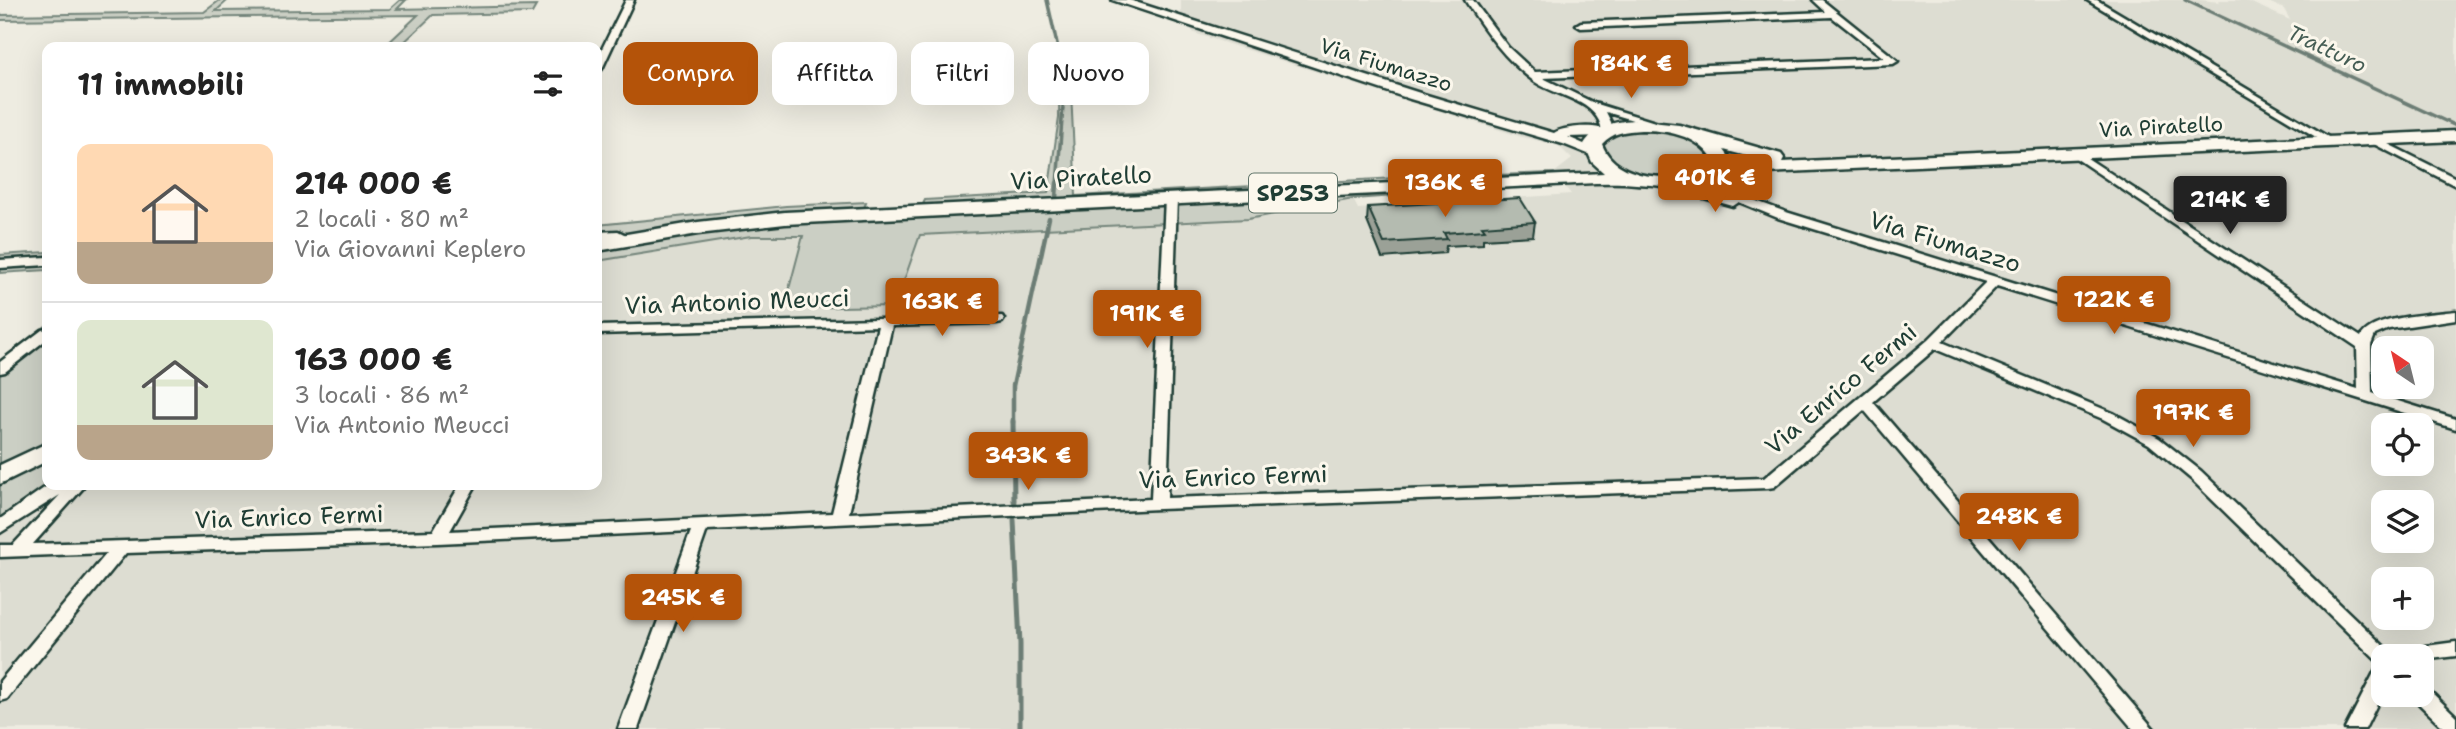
<!DOCTYPE html>
<html lang="it">
<meta charset="utf-8">
<style>
body{margin:0;font-family:"Shantell Sans",sans-serif;background:#f2f2f2;color:#222;height:100vh;display:flex;flex-direction:column;font-size:26px;white-space:nowrap}
*{box-sizing:border-box;margin:0}
p{font-size:23px;color:#767676}
.icon{flex:none;width:38px;height:38px;fill:none;stroke:currentColor;stroke-width:2;stroke-linecap:round;stroke-linejoin:round}
.map{position:relative;flex:1;overflow:hidden}
.details{position:absolute;left:42px;top:42px;width:560px;height:448px;display:flex;flex-direction:column;background:#fff;border-radius:14px;box-shadow:0 7px 28px #0002}
.details>*{flex:none}
.guide{position:absolute;left:623px;top:42px;width:665px;height:63px;display:flex;gap:14px}
.needle{width:46px;rotate:325deg}
.buttons{position:absolute;left:2371px;top:336px;display:grid;gap:14px}
.buttons a{display:grid;place-items:center;width:63px;height:63px;border-radius:14px;background:#fff;box-shadow:0 7px 28px #0002;font-size:35px}
.price{position:absolute;translate:-50% -60px;padding:0 16px;border-radius:7px;background:#b45309;color:#fff;font-size:23px;line-height:46px;filter:drop-shadow(0 2px 4px #0008)}
.price::after{content:'';position:absolute;left:50%;top:42px;width:21px;height:16px;margin-left:-10px;background:inherit;clip-path:polygon(0 0,100% 0,50% 100%)}
.price.active{background:#222;color:#fff}
ul{padding:0;list-style:none}
li{display:flex;align-items:center;gap:21px;height:175px;padding:0 35px}
li+li{border-top:2px solid #e0e0e0}
li span{display:grid;place-items:center;flex:none;width:196px;height:140px;border-radius:14px;color:#555}
li>.icon{margin-inline-start:auto}
span .icon{width:84px;height:84px;fill:#fffc;stroke-width:1}
li b{font-size:30px}
h2{display:flex;justify-content:space-between;align-items:center;height:84px;padding:0 35px;font-size:30px}
.pill{padding:0 24px;border-radius:14px;background:#fff;box-shadow:0 7px 28px #0002;font-size:24px;line-height:63px}
.pill.active{background:#b45309;color:#fff}
.map>svg:first-child{display:block}
.built{fill:#ddddd2;fill-rule:evenodd}
.green{fill:#cbcfc4;stroke:#75867c;stroke-width:2}
.lines{fill:none;stroke-linecap:round;stroke-linejoin:round}
.stream-far2{stroke:#6c7d74;stroke-width:3.5}
.stream-far1{stroke:#6c7d74;stroke-width:4.5}
.stream{stroke:#6c7d74;stroke-width:5}
.minor-casing{stroke:#1f3d34;stroke-width:5}
.tertiary-casing{stroke:#1f3d34;stroke-width:5}
.primary-casing{stroke:#1f3d34;stroke-width:5}
.minor{fill:#fbf7ec;fill-rule:evenodd}
.tertiary{fill:#fbf7ec;fill-rule:evenodd}
.primary{fill:#fbf7ec;fill-rule:evenodd}
.wall{fill:#9ba197;stroke:#1f3d34;stroke-width:2}
.building{fill:#b4bbb0;stroke:#1f3d34;stroke-width:2}
.labels{text-anchor:middle;stroke-width:6;stroke-linejoin:round;paint-order:stroke}
.far-water-label{font-size:21px;font-style:italic;fill:#455d54;stroke:#fbf7ec}
.far-street-label{font-size:21px;fill:#1f3d34;stroke:#fbf7ec}
.shield{fill:#fbf7ec;stroke:#61756b;stroke-width:2}
.shield-label{font-size:23px;font-weight:bold;fill:#1f3d34}
.street-label{font-size:24px;fill:#1f3d34;stroke:#fbf7ec}
</style>
<div class="map">
<svg width="2456" height="729" viewBox="0 0 2456 729">
<rect width="100%" height="100%" fill="#eeece1"/>
<filter id="ink" filterUnits="userSpaceOnUse"><feTurbulence type="fractalNoise" baseFrequency=".0143" numOctaves="2"/><feDisplacementMap in="SourceGraphic" scale="14" xChannelSelector="R" yChannelSelector="G"/><feConvolveMatrix kernelMatrix="1 2 1 2 8 2 1 2 1" color-interpolation-filters="sRGB"/></filter>
<g filter="url(#ink)">
<path class="built" d="M1181,0H2200L2220,2L2218,0H2245L2290,20L2284,9L2264,0H2456V729H0V522L50,485H597V261L751,236H804L784,308L895,306L920,235L1248,219L1353,199L1358,209L1571,194L1554,173L1572,159L1558,145L1522,137L1194,33L1181,16ZM2384,348H2422V387H2384ZM2384,425H2422V464H2384ZM2384,502H2422V541H2384ZM2384,579H2422V618H2384ZM2384,656H2422V695H2384Z"/>
<path class="green" d="M220,0H228L216,11L390,9L400,0H406L397,9L536,6L532,13L433,15L399,47H384L418,15L0,20V15L204,12Z
M1069,50L1076,196L1396,178L1554,173L1565,184L1353,199L1248,219L920,235L895,306L784,308L803,236H751L597,261V225L786,206L866,202L864,208L923,204L925,200L1048,193L1059,118L1060,51Z
M1630,129C1664,131 1690,129 1714,157L1713,164L1698,175L1652,178L1621,169L1603,155L1602,141L1608,136Z
M47,252V270L0,273V255Z
M47,325V485H50L0,522V361Z"/>
<g class="lines">
<path class="stream-far2" d="M1047,0L1065,80L1057,185
M2185,0L2456,126"/>
<path class="stream-far1" d="M1056,198L1057,183
M1013,423V386L1049,218"/>
<path class="stream" d="M1013,421L1014,501
M1014,520L1020,644V726"/>
<defs>
<path id="minor" d="M626,0H634L602,69L597,72V59Z
M1465,0H1473L1508,47L1535,72L1884,58L1832,17L1581,28L1576,25L1581,22L1826,12L1813,0H1822L1898,61L1893,64L1543,78L1594,103L1671,127L1666,130L1606,112L1611,122L1612,131L1607,134L1602,131C1598,100 1558,97 1535,82C1506,61 1484,30 1465,0Z
M2087,0H2097L2335,141L2334,143H2326Z
M2372,136L2456,178V186L2368,141L2367,139Z
M2078,152L2361,337C2371,316 2434,314 2456,311V319L2389,329L2375,335L2371,345L2372,393L2456,419V429L1997,286L1942,342L2113,413L2159,438L2201,471L2390,652L2393,656H2384V690L2365,729H2345L2378,665L2383,663L2378,662L2191,479L2149,444L2103,419L1935,349L1873,402L2154,729H2133L1864,410L1774,487L1768,488L1159,509L707,530L638,729H618L691,531L438,543L126,553L7,699L0,701V681L107,553L0,557V545H13L60,495L0,533V519L47,486L81,485L83,488L33,544L433,531L460,485H476L450,531L832,513L878,326L597,334V326L1002,316L1004,319L1002,322L997,323L892,326L849,513L1151,499L1165,198L1171,195L1177,198L1167,498L1764,478L1928,340L1986,282L1778,218L1739,202L1733,206L1653,184L1651,182L1657,179L1723,196L1715,188L1708,172L1714,169L1718,170L1726,186L1732,192L1786,212L2358,389L2357,347L2074,157V153Z
M618,231L634,239L628,243L617,239L597,240V232Z
M47,257V265L0,268V260Z
M47,329V339L5,372L0,373V362L42,330Z
M2456,642V656L2422,660V656H2394L2397,651L2403,649Z
M2422,688L2429,690L2456,716V729H2445L2415,700L2413,695H2422Z"/>
<path id="tertiary" d="M1112,0H1129L1420,93L1554,133C1564,126 1600,124 1610,132L1603,136L1568,137L1600,151L1598,154H1588L1563,144L1410,99Z"/>
<path id="primary" d="M1633,120L1679,125L1781,154L1784,158L1782,162L2456,131V141L1721,175C1693,189 1665,186 1636,184C1609,181 1581,184 1554,185L785,224L698,234L597,251V239L698,222L785,212L1604,173L1592,162L1584,144C1596,126 1612,122 1633,120ZM1641,130C1666,130 1697,135 1712,158L1709,167C1677,183 1616,182 1602,144C1613,132 1625,131 1641,130ZM1724,150L1769,162H1770L1728,164L1730,158Z
M47,443V461L0,484V465Z"/>
</defs>
<use href="#minor" class="minor-casing"/>
<use href="#tertiary" class="tertiary-casing"/>
<use href="#primary" class="primary-casing"/>
<use href="#minor" class="minor"/>
<use href="#tertiary" class="tertiary"/>
<use href="#primary" class="primary"/>
</g>
<path class="wall" d="M1368,207L1535,222L1533,236L1483,239V244L1446,246L1445,253L1382,258L1367,221Z"/>
<path class="building" d="M1520,198L1535,222L1482,226L1485,230L1444,233L1447,239L1384,243L1368,207Z"/>
</g>
<g class="labels">
<g class="far-water-label">
<text transform="translate(2327 49) rotate(25)" y="7">Tratturo</text>
</g>
<g class="far-street-label">
<text transform="translate(1386 65) rotate(17)" y="7">Via Fiumazzo</text>
<text transform="translate(2161 127) rotate(-3)" y="7">Via Piratello</text>
</g>
<rect class="shield" x="1249" y="173.5" width="88" height="39" rx="5"/>
<g class="shield-label">
<text x="1293" y="201">SP253</text>
</g>
<g class="street-label">
<text transform="translate(1081 178) rotate(-3)" y="8">Via Piratello</text>
<text transform="translate(1945 242) rotate(17)" y="8">Via Fiumazzo</text>
<text transform="translate(737 302) rotate(-2)" y="8">Via Antonio Meucci</text>
<text transform="translate(1841 389) rotate(-40)" y="8">Via Enrico Fermi</text>
<text transform="translate(1233 477) rotate(-2)" y="8">Via Enrico Fermi</text>
<text transform="translate(289 517) rotate(-2)" y="8">Via Enrico Fermi</text>
</g>
</g>
</svg>
<div class="buttons">
<a><svg class="needle" viewBox="-14 -14 28 28"><path d="M0-13l5 13h-10z" fill="#e53935"/><path d="M0 13l5-13h-10z" fill="#767676"/></svg></a>
<a><svg class="icon" aria-label="locate" viewBox="0 0 24 24"><circle cx="12" cy="12" r="6"/><path d="M12 2v4M12 18v4M2 12h4M18 12h4"/></svg></a>
<a><svg class="icon" aria-label="layers" viewBox="0 0 24 24"><path d="M12 4l9 5-9 5-9-5zM3 14l9 5 9-5"/></svg></a>
<a>+</a>
<a>−</a>
</div>
<b class="price" style="left:1631px;top:100px">184K €</b>
<b class="price" style="left:1715px;top:214px">401K €</b>
<b class="price" style="left:1445px;top:219px">136K €</b>
<b class="price active" style="left:2230px;top:236px">214K €</b>
<b class="price" style="left:2114px;top:336px">122K €</b>
<b class="price" style="left:942px;top:338px">163K €</b>
<b class="price" style="left:1147px;top:350px">191K €</b>
<b class="price" style="left:2193px;top:449px">197K €</b>
<b class="price" style="left:1028px;top:492px">343K €</b>
<b class="price" style="left:2019px;top:553px">248K €</b>
<b class="price" style="left:683px;top:634px">245K €</b>
<div class="guide">
<a class="pill active">Compra</a>
<a class="pill">Affitta</a>
<a class="pill">Filtri</a>
<a class="pill">Nuovo</a>
</div>
<section class="details">
<h2>11 immobili<svg class="icon" aria-label="filters" viewBox="0 0 24 24"><path d="M4 7h16M4 17h16"/><circle cx="9" cy="7" r="2"/><circle cx="15" cy="17" r="2"/></svg></h2>
<ul>
<li><span style="background:linear-gradient(#ffd9b3 70%,#b9a48a 0)"><svg class="icon" aria-label="home" viewBox="0 0 24 24"><path d="M3 11l9-7 9 7M6 9v11h12V9"/></svg></span><div><b>214 000 €</b><p>2 locali · 80 m²</p><p>Via Giovanni Keplero</p></div></li>
<li><span style="background:linear-gradient(#dfe7d0 75%,#b9a48a 0)"><svg class="icon" aria-label="home" viewBox="0 0 24 24"><path d="M3 11l9-7 9 7M6 9v11h12V9"/></svg></span><div><b>163 000 €</b><p>3 locali · 86 m²</p><p>Via Antonio Meucci</p></div></li>
</ul>
</section>
</div>
